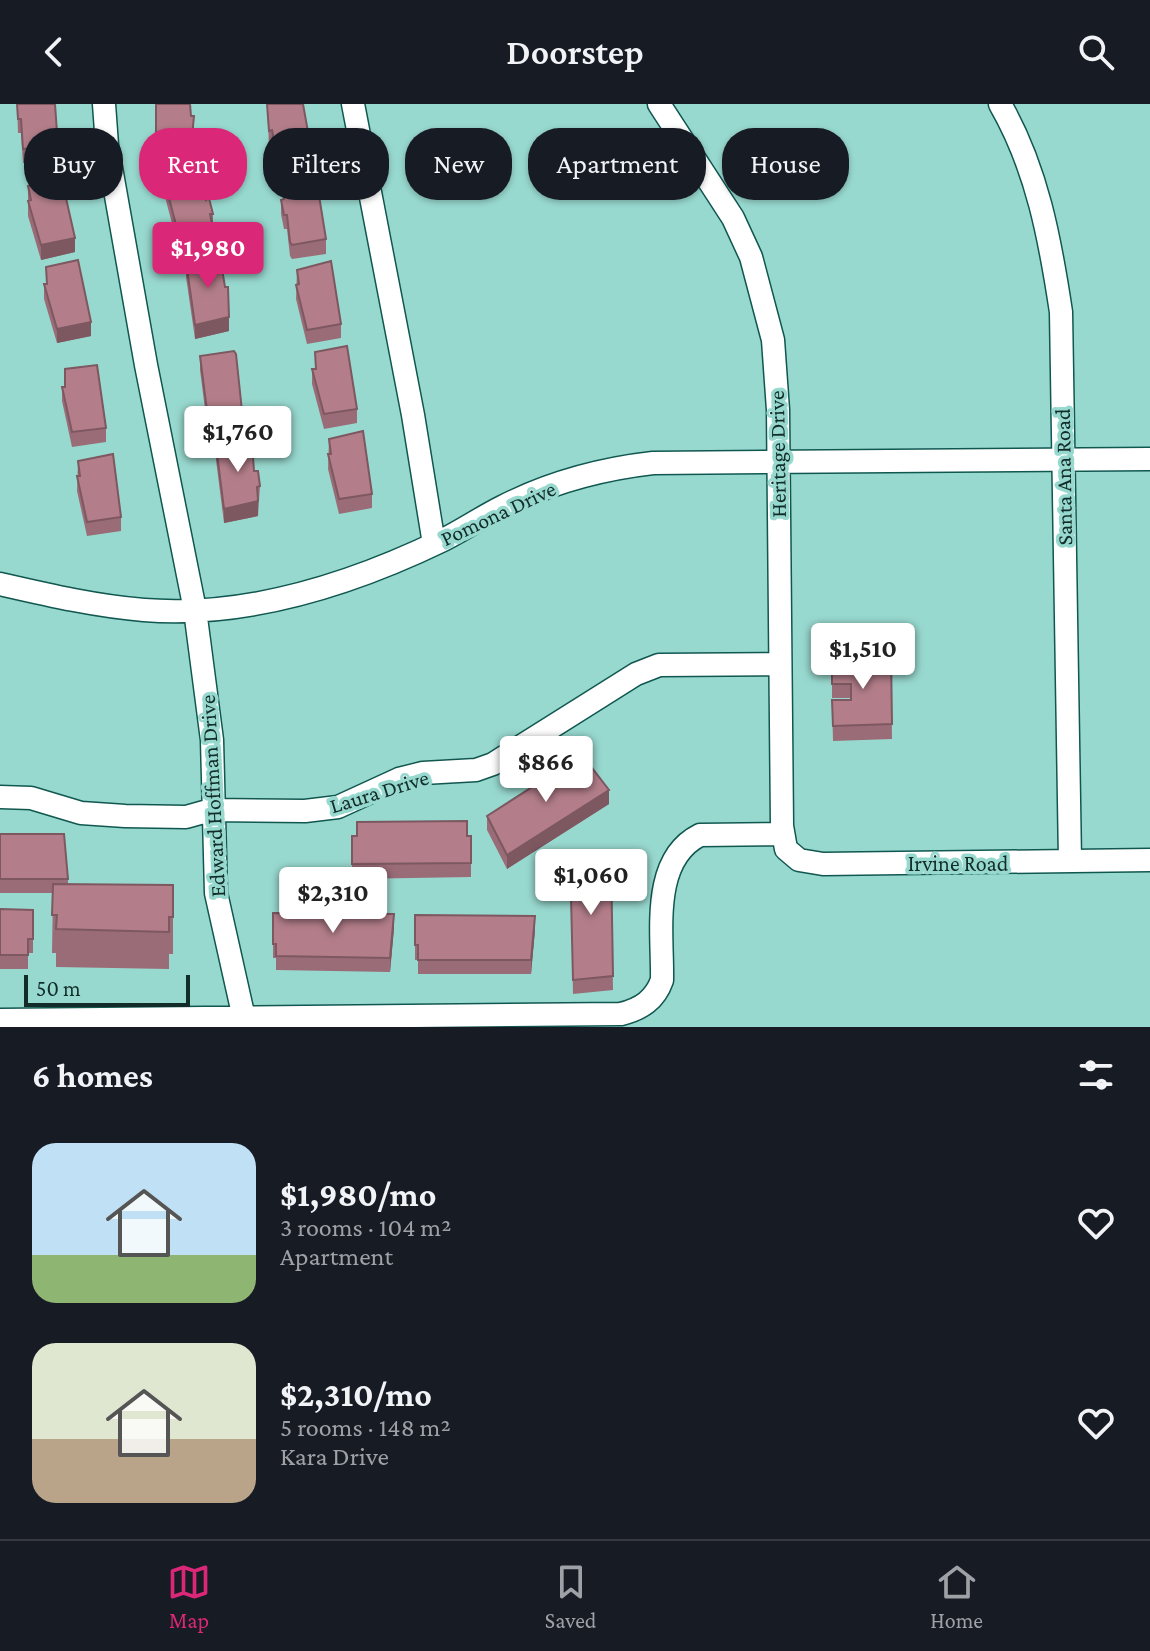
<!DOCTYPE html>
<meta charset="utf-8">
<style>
body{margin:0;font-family:"Crimson Pro",serif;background:#242831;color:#f1f3f6;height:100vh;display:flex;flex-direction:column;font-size:30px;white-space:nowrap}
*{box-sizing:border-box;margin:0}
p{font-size:26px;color:#9ea1a6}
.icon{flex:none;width:44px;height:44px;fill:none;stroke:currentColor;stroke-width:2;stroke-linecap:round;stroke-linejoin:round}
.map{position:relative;height:923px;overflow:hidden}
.details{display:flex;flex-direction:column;background:#171b24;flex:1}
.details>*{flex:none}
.hud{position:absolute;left:24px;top:24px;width:1102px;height:72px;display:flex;gap:16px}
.scale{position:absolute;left:24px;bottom:20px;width:166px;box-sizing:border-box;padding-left:8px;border:4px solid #122d29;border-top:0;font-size:22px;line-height:28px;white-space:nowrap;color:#122d29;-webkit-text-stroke:6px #98d9cf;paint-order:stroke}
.price{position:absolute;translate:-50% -68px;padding:0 18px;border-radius:8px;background:#fff;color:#222;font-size:26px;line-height:52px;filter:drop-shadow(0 2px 4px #0008)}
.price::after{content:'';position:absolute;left:50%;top:48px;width:24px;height:18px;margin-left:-12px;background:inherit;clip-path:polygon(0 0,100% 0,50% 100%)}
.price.current{background:#db2777;color:#fff}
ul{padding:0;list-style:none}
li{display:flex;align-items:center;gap:24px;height:200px;padding:0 32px}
li span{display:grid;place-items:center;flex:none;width:224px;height:160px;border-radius:24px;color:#555}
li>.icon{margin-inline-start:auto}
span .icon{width:96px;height:96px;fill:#fffc;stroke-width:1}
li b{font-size:34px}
h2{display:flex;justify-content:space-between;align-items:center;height:96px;padding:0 32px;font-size:34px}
.tag{padding:0 28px;border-radius:32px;background:#171b24;box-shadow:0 2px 6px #0004;font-size:28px;line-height:72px}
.tag.current{background:#db2777;color:#fff}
header{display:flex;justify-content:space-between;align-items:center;height:104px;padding:0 32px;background:#171b24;font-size:36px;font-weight:600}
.menu{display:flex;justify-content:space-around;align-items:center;height:112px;border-top:2px solid #363941;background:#171b24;font-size:22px;color:#9ea1a6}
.menu a{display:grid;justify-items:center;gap:4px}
.menu .current{color:#db2777}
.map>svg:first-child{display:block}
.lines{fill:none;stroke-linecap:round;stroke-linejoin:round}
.minor-casing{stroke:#105750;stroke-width:25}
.minor{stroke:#fff;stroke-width:22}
.wall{fill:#9a6c77}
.shaded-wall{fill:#7d5861}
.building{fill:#b37e8a;stroke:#7d5861;stroke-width:2}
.labels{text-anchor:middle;stroke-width:7;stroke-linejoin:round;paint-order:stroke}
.street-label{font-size:22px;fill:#122d29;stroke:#98d9cf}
</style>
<header><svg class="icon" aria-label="back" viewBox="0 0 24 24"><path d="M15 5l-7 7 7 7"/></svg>Doorstep<svg class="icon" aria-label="search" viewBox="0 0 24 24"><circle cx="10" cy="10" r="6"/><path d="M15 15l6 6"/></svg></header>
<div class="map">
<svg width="1150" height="923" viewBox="0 0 1150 923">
<rect width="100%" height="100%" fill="#98d9cf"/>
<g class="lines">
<defs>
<path id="minor" d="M104,0L107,41L146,261L195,506L212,636L216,789L246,923
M353,0L413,311L434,440
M659,0L733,114L751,153L773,236L778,306L782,722L786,745L799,756L823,760L1150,756
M1000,0C1037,64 1050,135 1061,208L1070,757
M0,480C48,491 95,502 144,506C246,514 352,480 443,436C463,426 482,413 502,403C549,379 600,365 653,359L1150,355
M0,693L31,694L81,709L125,712L186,713L211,706L305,707L338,703L399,675L423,669L476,666L493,660L636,570L659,561L780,560
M0,916L621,910C641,905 655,896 662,876C663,830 650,756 700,731L783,730"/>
</defs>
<use href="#minor" class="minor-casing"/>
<use href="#minor" class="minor"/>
</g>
<path class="wall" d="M17,0L58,43V58L23,59L21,29H18Z
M156,0L191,12L194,26L191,56L156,59Z
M267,0L312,50V65L278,70L272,40L269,41Z
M164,75L206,96L213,110V139L180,150L164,89Z
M28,82L75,148L41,156L28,112Z
M281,96L326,135V150L292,155L290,152L287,125H284L281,110Z
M186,158L225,183L229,227L195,235L186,173Z
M46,163L91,232L57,239L44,195V180H46Z
M297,166L341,220V234L307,240L296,195Z
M200,252L242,321L208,329L200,266Z
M312,265L357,305V319L324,325L312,280Z
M62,283L106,324V338L72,343L62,297Z
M329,335L372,390V404L339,410L328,365Z
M216,342L254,367L260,382L258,412L224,419L216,356Z
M78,357L121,413V427L87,432L77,387Z
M891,552L892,635L833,637L832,596H851V594H832V553Z
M609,700L507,765L487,726V712Z
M0,730L68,775V780L173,781V850H169V865L56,863V849H52L53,789H0Z
M352,732H471V773L352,775Z
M570,751L596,756L611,755L613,886L573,890Z
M0,805L33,806V849H28V865H0Z
M273,809L394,824L390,868L276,866V854H273Z
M415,811L535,826L531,870H418V856H415Z"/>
<path class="shaded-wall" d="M194,12V26L191,56V42Z
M213,124V139L180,150V136Z
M75,134V148L41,156V141Z
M229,213V227L195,235V221Z
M91,218V232L57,239V225Z
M242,307V321L208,329V314Z
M258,397V412L224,419V405Z
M609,686V700L507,765V751Z
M394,810V824L390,868V854Z
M535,812V826L531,870V856Z"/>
<path class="building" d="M17,0H55L58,43L23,45L21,15H18Z
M156,0H190L191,12H194L191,42L156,45Z
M267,0H303L312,50L278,56L272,26L269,27Z
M200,68L206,96L209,94L213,110H210L213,124L180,136L164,75Z
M61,72L75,134L41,141L28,97L31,96L28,82Z
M316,73L326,135L292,141L290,138L287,111H284L281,96L284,95V78Z
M220,153L225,183H228L229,213L195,221L186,158Z
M78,156L91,218L57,225L44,180H47L46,163Z
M331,157L341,220L307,226L296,181L299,180L297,166Z
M347,242L357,305L324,310L312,265H316L315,248Z
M234,247L236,250L242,307L208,314L200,252Z
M97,261L106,324L72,328L62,283H65V265Z
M363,327L372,390L339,395L328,350H331L329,335Z
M250,337L252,340L254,367H258L260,382L257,383L258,397L224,405L216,342Z
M113,350L121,413L87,418L77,372H80L78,357Z
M891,552L892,620L833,622L832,596H851V580H832V553Z
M582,651L609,686L507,751L487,712Z
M467,717V732H471V759L352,760V732H357V718Z
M0,730H64L68,775H0Z
M596,750V756L611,755L613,872L573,876L570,751Z
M53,780L173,781V813H169V828L56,825L57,811H52Z
M0,805L33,806V835H28V851H0Z
M273,809L394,810L390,854L276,852V840H273Z
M415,811L535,812L531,856H418V841H415Z"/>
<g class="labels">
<g class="street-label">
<text transform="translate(777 350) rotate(-91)" y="8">Heritage Drive</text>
<text transform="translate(1063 373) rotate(-91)" y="8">Santa Ana Road</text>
<text transform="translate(498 409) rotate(-25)" y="8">Pomona Drive</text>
<text transform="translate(379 687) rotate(-17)" y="8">Laura Drive</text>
<text transform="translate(212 692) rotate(-93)" y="8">Edward Hoffman Drive</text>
<text x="958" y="767">Irvine Road</text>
</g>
</g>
</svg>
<div class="scale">50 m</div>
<b class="price current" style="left:208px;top:186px">$1,980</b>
<b class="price" style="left:238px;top:370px">$1,760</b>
<b class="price" style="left:863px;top:587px">$1,510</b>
<b class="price" style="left:546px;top:700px">$866</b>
<b class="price" style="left:591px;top:813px">$1,060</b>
<b class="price" style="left:333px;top:831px">$2,310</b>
<div class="hud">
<a class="tag">Buy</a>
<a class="tag current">Rent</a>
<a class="tag">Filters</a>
<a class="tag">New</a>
<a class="tag">Apartment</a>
<a class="tag">House</a>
</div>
</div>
<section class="details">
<h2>6 homes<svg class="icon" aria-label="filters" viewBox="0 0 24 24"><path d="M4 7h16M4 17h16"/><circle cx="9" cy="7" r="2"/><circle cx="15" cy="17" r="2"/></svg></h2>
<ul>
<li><span style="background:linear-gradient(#bfe0f5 70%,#8fb573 0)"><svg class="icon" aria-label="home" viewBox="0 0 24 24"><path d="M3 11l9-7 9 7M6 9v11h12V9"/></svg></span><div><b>$1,980/mo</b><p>3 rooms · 104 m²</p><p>Apartment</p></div><svg class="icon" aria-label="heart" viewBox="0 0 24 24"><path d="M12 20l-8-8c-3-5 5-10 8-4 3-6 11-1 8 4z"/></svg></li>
<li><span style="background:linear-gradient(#dfe7d0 60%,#b9a48a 0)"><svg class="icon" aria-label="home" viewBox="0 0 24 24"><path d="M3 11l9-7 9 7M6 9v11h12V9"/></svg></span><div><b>$2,310/mo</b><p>5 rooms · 148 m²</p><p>Kara Drive</p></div><svg class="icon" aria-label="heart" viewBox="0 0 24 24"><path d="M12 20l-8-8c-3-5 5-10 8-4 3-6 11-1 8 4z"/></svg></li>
</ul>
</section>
<nav class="menu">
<a class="current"><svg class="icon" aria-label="map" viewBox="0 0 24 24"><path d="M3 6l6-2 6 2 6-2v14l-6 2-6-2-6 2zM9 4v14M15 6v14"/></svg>Map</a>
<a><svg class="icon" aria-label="saved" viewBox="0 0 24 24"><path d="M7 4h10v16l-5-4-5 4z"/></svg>Saved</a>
<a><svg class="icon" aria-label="home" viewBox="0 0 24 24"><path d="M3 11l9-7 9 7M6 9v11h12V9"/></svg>Home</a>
</nav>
